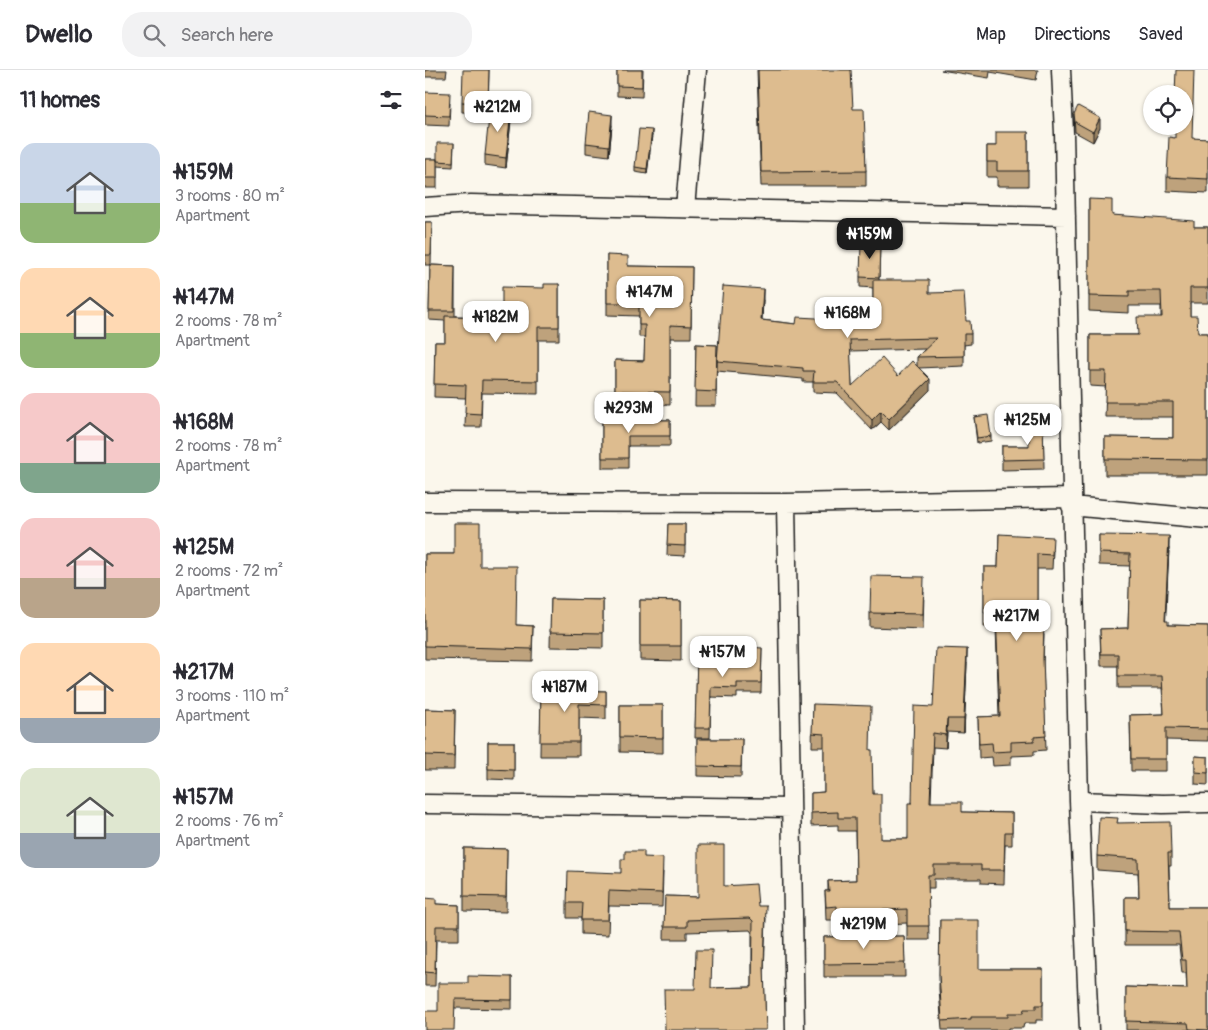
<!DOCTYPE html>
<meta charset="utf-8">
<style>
body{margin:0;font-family:Pangolin,sans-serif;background:#f2f2f3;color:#2b2b33;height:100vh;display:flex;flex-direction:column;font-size:19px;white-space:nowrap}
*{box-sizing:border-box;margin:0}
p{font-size:16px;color:#7c7c81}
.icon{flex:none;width:28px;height:28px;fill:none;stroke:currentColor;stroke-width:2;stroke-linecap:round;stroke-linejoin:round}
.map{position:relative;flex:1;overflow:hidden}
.side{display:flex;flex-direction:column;background:#fff;width:425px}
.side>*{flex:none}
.fabs{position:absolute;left:718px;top:15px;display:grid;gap:10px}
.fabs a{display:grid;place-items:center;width:50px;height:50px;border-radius:50%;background:#fff;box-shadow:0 1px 4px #0004;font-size:25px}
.price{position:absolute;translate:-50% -42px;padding:0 11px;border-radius:10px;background:#fff;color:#222;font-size:16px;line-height:32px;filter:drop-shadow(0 1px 2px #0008)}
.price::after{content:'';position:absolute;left:50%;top:30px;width:15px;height:11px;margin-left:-8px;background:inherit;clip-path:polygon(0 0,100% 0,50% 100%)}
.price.on{background:#1c1c1c;color:#fff}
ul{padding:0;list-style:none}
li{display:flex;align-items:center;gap:15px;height:125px;padding:0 20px}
li span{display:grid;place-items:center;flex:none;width:140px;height:100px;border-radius:15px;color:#555}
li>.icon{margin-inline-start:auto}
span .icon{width:60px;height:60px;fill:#fffc;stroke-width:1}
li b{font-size:21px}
h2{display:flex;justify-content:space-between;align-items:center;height:60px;padding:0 20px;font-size:21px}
header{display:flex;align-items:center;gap:30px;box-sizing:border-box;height:70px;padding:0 25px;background:#fff;border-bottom:1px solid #e1e1e2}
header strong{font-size:24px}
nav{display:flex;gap:28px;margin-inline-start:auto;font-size:18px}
.search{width:350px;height:45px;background:#f2f2f3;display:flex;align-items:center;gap:12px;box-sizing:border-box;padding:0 18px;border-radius:20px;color:#7c7c81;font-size:19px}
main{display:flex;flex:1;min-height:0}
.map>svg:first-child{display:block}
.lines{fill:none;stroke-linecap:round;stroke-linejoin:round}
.minor-casing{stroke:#1c1c1c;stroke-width:21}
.minor{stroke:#fbf7ec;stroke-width:18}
.wall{fill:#bea27b;stroke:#1c1c1c;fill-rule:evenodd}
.shaded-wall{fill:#9b8464;stroke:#1c1c1c}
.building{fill:#ddbc8f;stroke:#1c1c1c}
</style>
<header>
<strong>Dwello</strong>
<div class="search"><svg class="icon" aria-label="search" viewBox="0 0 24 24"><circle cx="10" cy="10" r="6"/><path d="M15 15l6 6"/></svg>Search here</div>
<nav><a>Map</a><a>Directions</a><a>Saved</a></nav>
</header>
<main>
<section class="side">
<h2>11 homes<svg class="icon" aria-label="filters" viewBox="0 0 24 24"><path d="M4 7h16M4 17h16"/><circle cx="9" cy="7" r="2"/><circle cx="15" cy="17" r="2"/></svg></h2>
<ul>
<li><span style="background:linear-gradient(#c9d6e8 60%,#8fb573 0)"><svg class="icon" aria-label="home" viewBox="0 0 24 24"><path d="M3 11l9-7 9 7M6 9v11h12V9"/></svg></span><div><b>₦159M</b><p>3 rooms · 80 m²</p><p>Apartment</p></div></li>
<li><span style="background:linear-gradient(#ffd9b3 65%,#8fb573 0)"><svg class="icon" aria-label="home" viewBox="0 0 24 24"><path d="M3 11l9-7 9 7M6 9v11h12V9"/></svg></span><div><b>₦147M</b><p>2 rooms · 78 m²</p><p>Apartment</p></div></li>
<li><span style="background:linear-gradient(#f6c9c9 70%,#7fa58c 0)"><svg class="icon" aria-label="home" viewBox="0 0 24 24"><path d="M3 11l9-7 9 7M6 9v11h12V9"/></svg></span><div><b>₦168M</b><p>2 rooms · 78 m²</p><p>Apartment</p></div></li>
<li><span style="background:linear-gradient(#f6c9c9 60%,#b9a48a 0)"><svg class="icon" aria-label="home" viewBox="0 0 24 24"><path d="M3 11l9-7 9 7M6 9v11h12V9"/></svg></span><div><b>₦125M</b><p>2 rooms · 72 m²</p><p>Apartment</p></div></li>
<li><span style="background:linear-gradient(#ffd9b3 75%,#9aa5b1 0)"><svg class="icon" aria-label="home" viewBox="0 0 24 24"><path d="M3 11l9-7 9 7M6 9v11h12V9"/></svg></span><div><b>₦217M</b><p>3 rooms · 110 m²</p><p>Apartment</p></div></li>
<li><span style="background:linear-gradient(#dfe7d0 65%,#9aa5b1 0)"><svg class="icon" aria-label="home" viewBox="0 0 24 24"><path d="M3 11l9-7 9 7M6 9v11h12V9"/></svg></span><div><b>₦157M</b><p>2 rooms · 76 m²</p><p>Apartment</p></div></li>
</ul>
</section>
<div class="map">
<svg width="783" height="960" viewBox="0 0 783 960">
<rect width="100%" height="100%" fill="#fbf7ec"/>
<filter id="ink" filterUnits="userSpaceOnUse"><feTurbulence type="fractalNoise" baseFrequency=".02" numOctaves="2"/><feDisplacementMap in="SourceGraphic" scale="10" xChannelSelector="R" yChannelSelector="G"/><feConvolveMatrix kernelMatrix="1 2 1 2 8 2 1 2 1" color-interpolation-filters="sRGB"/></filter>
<g filter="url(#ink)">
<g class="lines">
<defs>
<path id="minor" d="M636,0L639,63L654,731L664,960
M0,137L46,134L641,146
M260,138L272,0
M0,432L361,433L646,428
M361,433L370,960
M646,436L783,449
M654,731L738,734L783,733
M0,734L366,738"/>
</defs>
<use href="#minor" class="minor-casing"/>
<use href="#minor" class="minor"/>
</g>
<path class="wall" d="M0,0H22L21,7H0Z
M64,0L63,43L37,42V32Z
M192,0H218L217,27L192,26Z
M332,0L428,39L441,101V116H336Z
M516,0H613L611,10L565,2L564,8Z
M0,22L25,33L24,56L0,55Z
M649,44L675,58L668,72L650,62Z
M86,50L81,98L60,95V85Z
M187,55L184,86L161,83V73Z
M603,62V116H572V107H562V76H571Z
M227,65L222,104L210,102V97Z
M768,69H783V123L742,121V107Z
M29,73L28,97L12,96V118H0V89H12Z
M664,129L687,145L769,157H783V233H765V246L773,263H783V405H680V367L748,368V347H680L681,317L665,316V265H712L736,247V236H704V243L664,241Z
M0,152H7L6,195H0Z
M455,174L454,210L504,223L541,251L546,264V274L539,275V296L494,298L505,320L464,360L456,352L447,360L412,323L388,322V312H378V309L292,301V291L338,230L337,250L371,254L429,250L448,239V218L435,217V207ZM500,279L492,287V296L473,306L427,316L425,281Z
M182,185L203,196L267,197L266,268H245V335L190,333V290L219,291L220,267H214V246L182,245Z
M5,195L30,196V246L77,247L119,218L134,214V270H113V324L57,323L56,357H40L41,328L9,327L10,272H20V251L4,250Z
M271,274L292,275L291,336H270Z
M549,347L566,366V371L552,373Z
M177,349L245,350V376H203V398H177Z
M618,352L619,399L577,400V376H604Z
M243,454H260V486L242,485Z
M574,464L628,481L627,499H612V551L619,565L618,594L621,680L609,681V685L586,686V695L568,696L567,687L554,688L553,647L574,646L571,557H559V497H573Z
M674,465L744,478L740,551L743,555L783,556V671L741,670V701H706L705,645L739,644L737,618H693V596H676L675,559L703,558L705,496L674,495Z
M0,484H29L55,496L91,555L108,556L107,591L0,589Z
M499,522L498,559L445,557V543Z
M126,529L178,530V578L125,577Z
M215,530L256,531V591L215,590Z
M337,578L336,623H312V628L286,627L285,668H270L272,585L323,586Z
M542,593L539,663L522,662L521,678L508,677L506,732L537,742L587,743V775H580L579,814L556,813V809H509V818H503L504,870H482V853L412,856V850H401L400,821H403V811L431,810L430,761H413V755L386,756V723L399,722V677H387L388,634L445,680L448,724L456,769H483L487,733L508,637Z
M116,620L181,621V649L154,648V686H115Z
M195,635H238V683L195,682Z
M0,639L30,640L29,700H0Z
M272,669H317L316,707L272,706Z
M63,672H89V710L63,709Z
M770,686L783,687V715L770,714Z
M693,753L746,783V796H744L745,837H783V960H701V917L762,919L761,903H757L754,875H700V827H714L713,803L672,800V786Z
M39,778L82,779L81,842L39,841Z
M219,787L238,802L237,837L184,836L183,865L156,864V848H142V833L196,803L200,789Z
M299,816L333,836L341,848L339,903L341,960L270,919L286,918L327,917V863L325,860L262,862V869H239L240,826L273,827Z
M0,828L11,834L34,835V870H11L10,916H0Z
M515,850L554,899H618V950H611V953H599L598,958H583V960H517L514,919Z
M479,866L480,907H399V867Z
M87,907V939L30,938L13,941L43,913Z"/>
<path class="shaded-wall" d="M86,40V50L81,98V88Z
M187,45V55L184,86V76Z
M675,48V58L668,72V62Z
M227,60V65L222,104V99Z
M338,219V230L336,261V250Z
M505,309V320L464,360V349Z
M456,341V352L447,360V350Z
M744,466V478L740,563V551Z
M542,579V593L539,663V649Z
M522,649V662L521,678V665Z"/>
<path class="building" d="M38,0H64L63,33L37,32Z
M192,0H217V17L192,16Z
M333,0H426L428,39H439L441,101L336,102Z
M751,0H769L767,68L783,69V109L742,107L744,67L750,68V56H759V24H750Z
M0,22L25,23L24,46L0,45Z
M653,36L675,48L668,62L650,52L649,44Z
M65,38L86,40L81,88L60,85Z
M164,42L187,45L184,76L161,73Z
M214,59L227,60L222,99L210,97Z
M571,62H603V101H572V92H562V76H571Z
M12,73H29L28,92L12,91Z
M0,89H12V108H0Z
M664,129L687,130V145L769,151V157H783V218H765V246H772L773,263H783V390L680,389V367L748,368V332H680L681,301H665V265H713L712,247H737L736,221H704V227L664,226Z
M0,152H7L6,185H0Z
M436,173L455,174L454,208L435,207Z
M182,185L203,186V196L267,197L266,256L245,255V322L190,321V290L219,291L220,255H214V233H182Z
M5,195L30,196L29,241H4Z
M448,210H504V223L539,222L541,251H545L546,264H539V286L492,287L512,268L425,270L427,316L457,288L473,306L487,291L505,309L464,349L456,341L447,350L412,312H388L389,301H378V298L292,291L298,216L338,219L336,250L371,254L372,247L429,250V239H448Z
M119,214H134V257H113V311L57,310L56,344L40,343L41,315L9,314L10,272H20V246L77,247V217L119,218Z
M271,274L292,275L291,322L270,321Z
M563,345L566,366L552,368L549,347Z
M177,349L245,350V366H203V388H177Z
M618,352L619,389L577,390V376H604V353Z
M29,453H55V496H92L91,555L108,556L107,579L0,576V484H29Z
M243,454H260V476L242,475Z
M574,464L628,467L627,485L612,484V551H619L618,589L621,666L609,667V671L586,672V681L568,682L567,673L554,674L553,647L575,646L571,543H559V497H573Z
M674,465L744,466L740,551H743V555L783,556V659L741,658V689H706L705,645L739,644L737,606H693V584H676L675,559L703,558L705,484L674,483Z
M446,506L499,507L498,544L445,543Z
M126,529L178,530V563L125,562Z
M215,530L256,531V576H215Z
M323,577L337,578L336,613H312V618L286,617L285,658H270L272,585L323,586Z
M511,578L542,579L539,649H522L521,665L508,663L505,732H537V742L587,743V762H580L579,800H556V795H509V805H503L504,856H482V839L412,842V836L401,837L400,821H404L403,811L431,810L430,748H413V742L386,743V723L399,722V664L387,663L388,634L446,636L445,680H447L448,724H456V769H483V733H487L489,636L508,637Z
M116,620L181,621V635L154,634V672H115Z
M195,635H238V668L195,667Z
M0,639L30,640L29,686L0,685Z
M272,669H317L316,697L272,696Z
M63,672H89V700L63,699Z
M770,686L783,687V703L770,702Z
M674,747L693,748L692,753L745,752L746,783H743L745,837H783V960L764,959L763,953L701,951V917L762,919L761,890H757L754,862L700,861V827H714L713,789L672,786Z
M273,775H299V816L331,814L333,836H341L339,896L341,960H240L239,919H270L271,880H287L286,918L327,917L328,851L325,848L262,850V857H239L240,826L273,827Z
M39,778L82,779L81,827L39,826Z
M200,781H219V787L238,788L237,823L184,821L183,850H156L157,833H142L143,801L196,803V789H200Z
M0,828L11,829V834L34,835V856H11L10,903L0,902Z
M515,850H554V899H618V935H611V939H599L598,943H583V947H546V949L517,951L514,904Z
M479,866L480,893L399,894V867Z
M43,906L87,907V930L30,929L29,960H0V941H13V913H43Z"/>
</g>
</svg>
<div class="fabs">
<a><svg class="icon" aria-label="locate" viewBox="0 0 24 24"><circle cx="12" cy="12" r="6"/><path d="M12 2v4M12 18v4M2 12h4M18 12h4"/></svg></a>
</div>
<b class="price" style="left:73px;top:63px">₦212M</b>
<b class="price on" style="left:445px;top:190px">₦159M</b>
<b class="price" style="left:225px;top:248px">₦147M</b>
<b class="price" style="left:423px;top:269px">₦168M</b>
<b class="price" style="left:71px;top:273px">₦182M</b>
<b class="price" style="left:204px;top:364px">₦293M</b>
<b class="price" style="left:603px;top:376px">₦125M</b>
<b class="price" style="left:592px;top:572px">₦217M</b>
<b class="price" style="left:298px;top:608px">₦157M</b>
<b class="price" style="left:140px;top:643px">₦187M</b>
<b class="price" style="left:439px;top:880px">₦219M</b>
</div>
</main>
